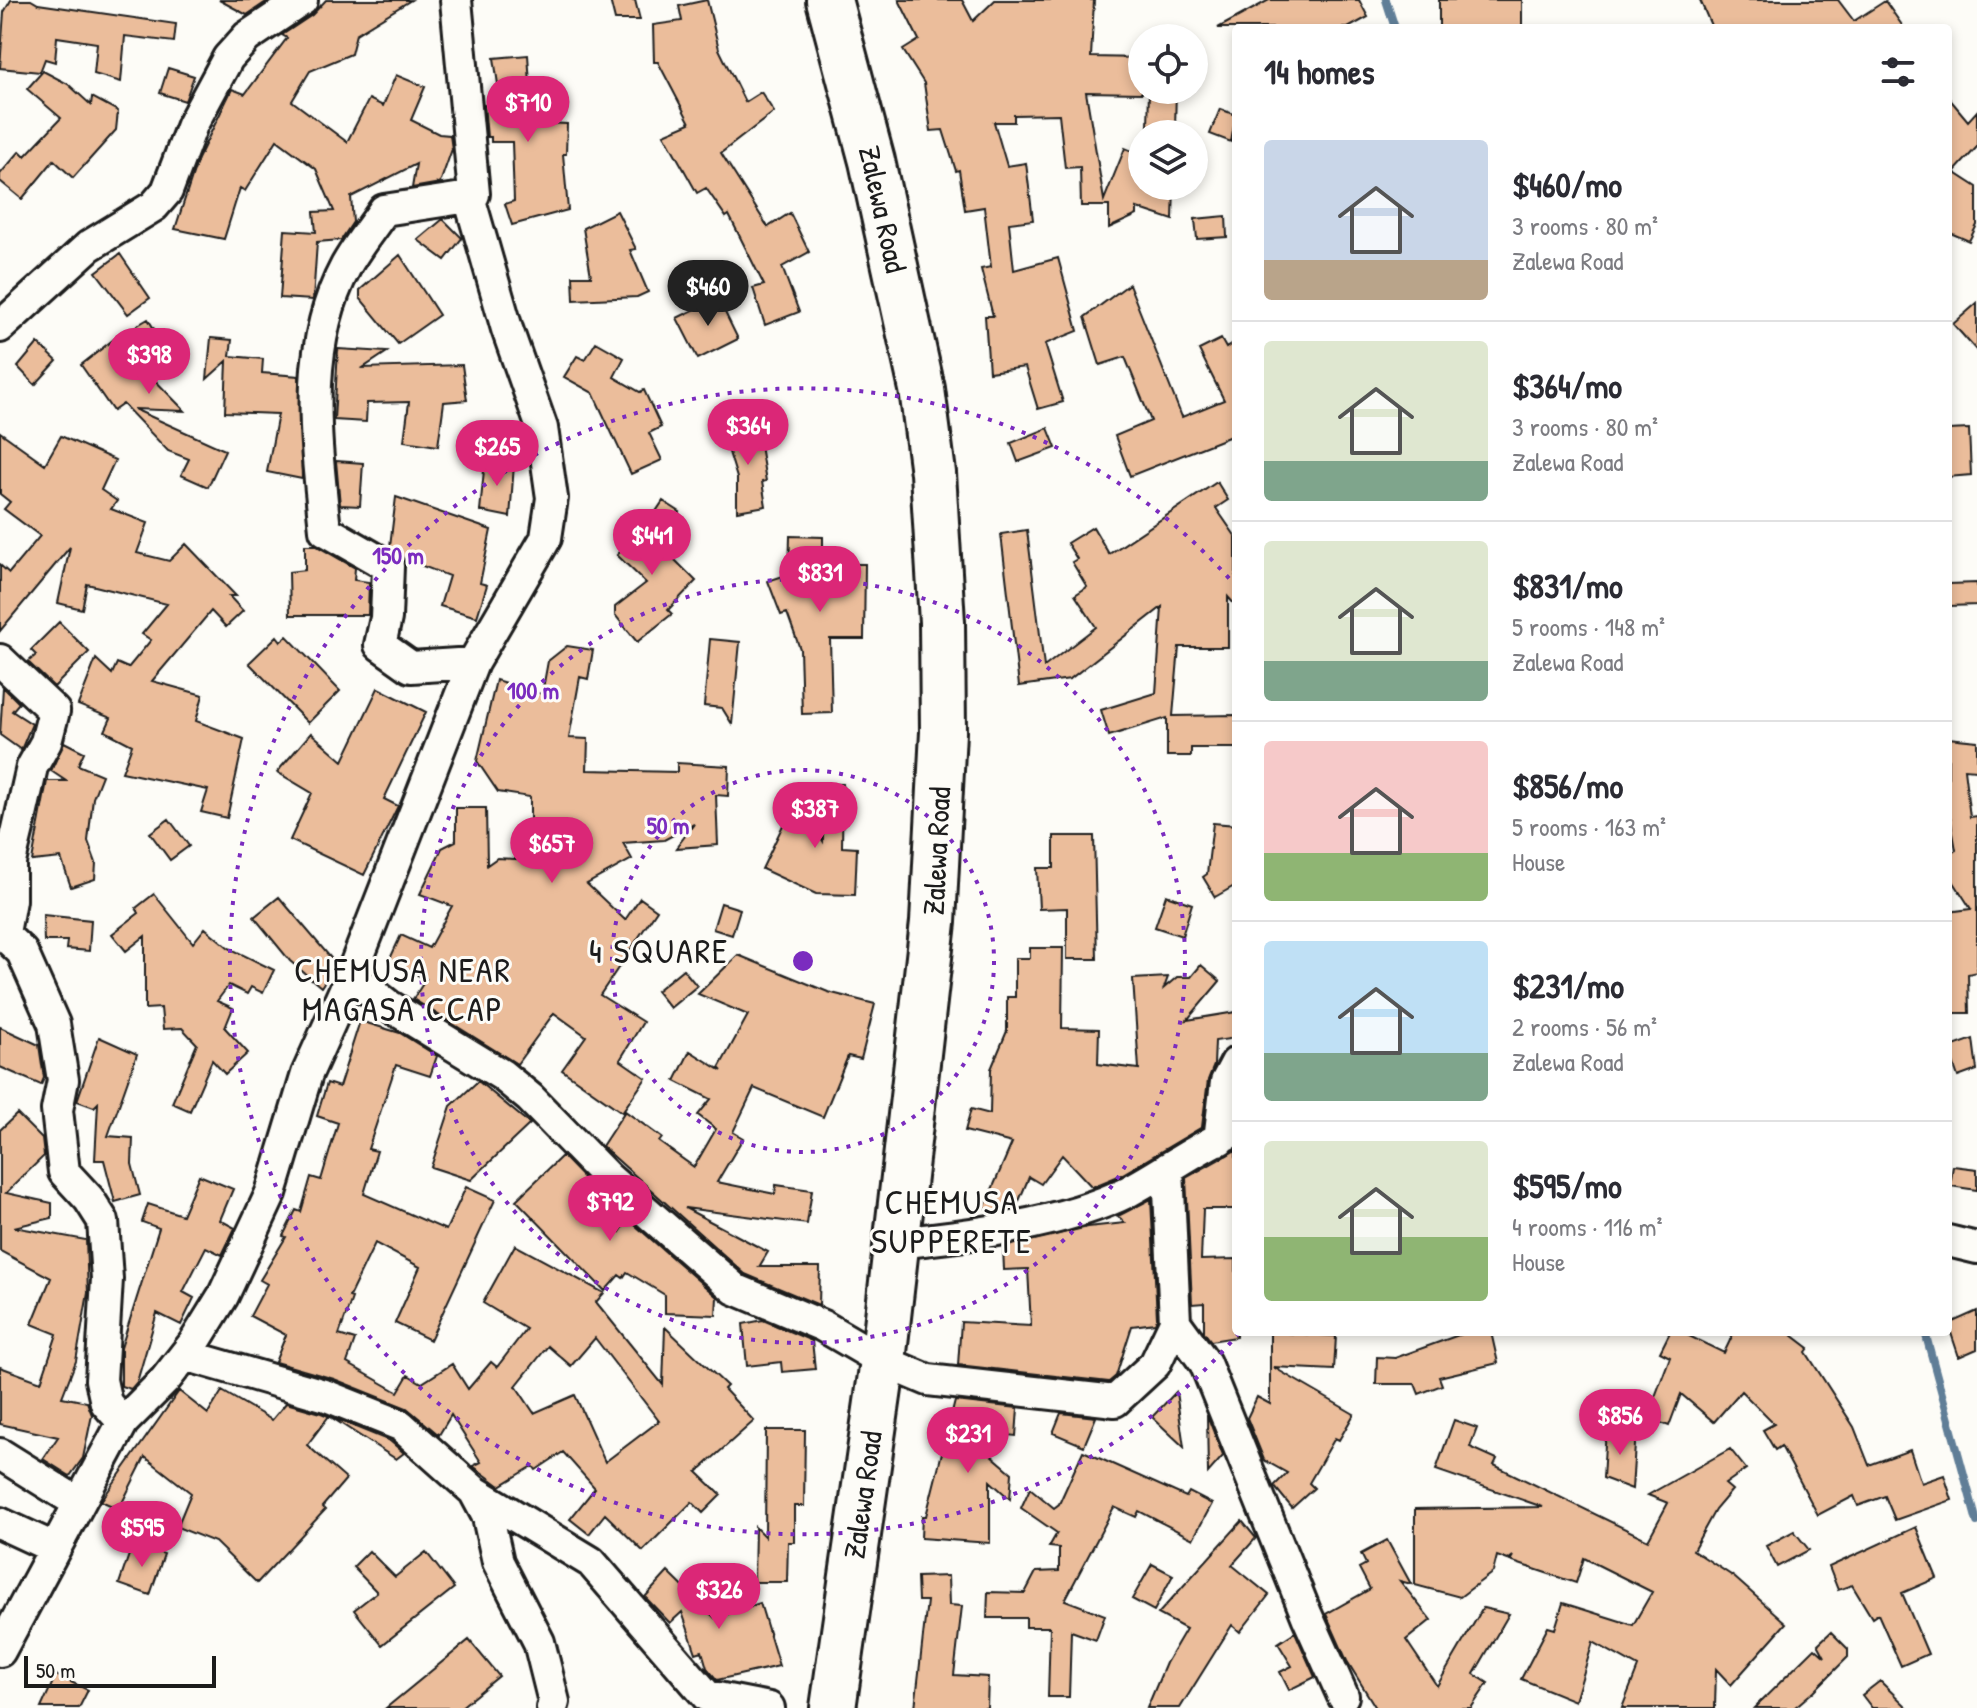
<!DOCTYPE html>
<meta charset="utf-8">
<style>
body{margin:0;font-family:"Patrick Hand",sans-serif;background:#f7f7f7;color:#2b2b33;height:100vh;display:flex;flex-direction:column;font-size:30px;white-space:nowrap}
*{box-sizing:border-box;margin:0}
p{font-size:26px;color:#7c7c81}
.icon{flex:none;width:44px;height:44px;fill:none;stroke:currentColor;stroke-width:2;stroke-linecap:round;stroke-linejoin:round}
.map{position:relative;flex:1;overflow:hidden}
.side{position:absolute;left:1232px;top:24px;width:720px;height:1312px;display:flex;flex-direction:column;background:#fff;border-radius:8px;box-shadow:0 4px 12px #0003}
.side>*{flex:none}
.buttons{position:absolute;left:1128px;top:24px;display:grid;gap:16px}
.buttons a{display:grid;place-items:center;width:80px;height:80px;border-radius:50%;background:#fff;box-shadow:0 4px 12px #0003;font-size:40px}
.scale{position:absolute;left:24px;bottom:20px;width:192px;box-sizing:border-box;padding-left:8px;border:4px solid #1c1c1c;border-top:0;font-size:22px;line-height:28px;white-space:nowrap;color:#1c1c1c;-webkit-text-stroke:6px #fdfcf7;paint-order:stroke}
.price{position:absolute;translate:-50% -68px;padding:0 18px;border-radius:28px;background:#db2777;color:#fff;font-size:26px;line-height:52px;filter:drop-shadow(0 2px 4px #0008)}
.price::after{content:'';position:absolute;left:50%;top:48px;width:24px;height:18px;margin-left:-12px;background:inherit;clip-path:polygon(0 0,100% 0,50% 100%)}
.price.selected{background:#222;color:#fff}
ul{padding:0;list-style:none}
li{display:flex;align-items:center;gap:24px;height:200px;padding:0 32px}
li+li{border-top:2px solid #e1e1e2}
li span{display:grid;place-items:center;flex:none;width:224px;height:160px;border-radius:8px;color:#555}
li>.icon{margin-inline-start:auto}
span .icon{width:96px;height:96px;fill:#fffc;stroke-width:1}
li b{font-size:34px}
h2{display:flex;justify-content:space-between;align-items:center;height:96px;padding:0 32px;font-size:34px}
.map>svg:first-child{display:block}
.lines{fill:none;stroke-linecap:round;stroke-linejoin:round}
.stream{stroke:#607e97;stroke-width:8}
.building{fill:#ebbd9b;stroke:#1c1c1c;stroke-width:2;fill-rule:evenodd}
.minor-casing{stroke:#1c1c1c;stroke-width:36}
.highway-casing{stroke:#1c1c1c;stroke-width:50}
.minor{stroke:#fdfcf7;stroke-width:30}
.highway{stroke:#fdfcf7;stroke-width:44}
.ring{fill:none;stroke:#7b2cbf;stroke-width:4;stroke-dasharray:4 8}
.labels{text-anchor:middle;stroke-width:6;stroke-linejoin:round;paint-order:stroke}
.street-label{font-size:30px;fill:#1c1c1c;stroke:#fdfcf7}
.quarter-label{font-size:34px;letter-spacing:2px;fill:#1c1c1c;stroke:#fdfcf7}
.centre{fill:#7b2cbf;stroke:#fdfcf7;stroke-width:4}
.ring-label{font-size:24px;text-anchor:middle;font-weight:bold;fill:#7b2cbf;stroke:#fdfcf7;stroke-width:6;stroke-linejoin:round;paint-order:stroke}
</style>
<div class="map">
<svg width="1977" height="1708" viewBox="0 0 1977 1708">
<rect width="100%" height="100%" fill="#fdfcf7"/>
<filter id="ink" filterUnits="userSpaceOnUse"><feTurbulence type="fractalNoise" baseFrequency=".0125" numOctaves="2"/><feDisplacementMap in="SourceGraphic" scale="16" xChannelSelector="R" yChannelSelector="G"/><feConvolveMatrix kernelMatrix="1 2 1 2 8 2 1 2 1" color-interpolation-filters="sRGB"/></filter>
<g filter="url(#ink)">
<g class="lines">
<path class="stream" d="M1386,0L1395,28
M1925,1332L1977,1522"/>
</g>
<path class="building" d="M11,0H31L38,4L176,24L174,42L125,36L121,82L94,74L97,43L57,37L55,62L45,59L40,72L0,68L4,12Z
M219,0H269L247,15Z
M326,0H411L356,34L351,54L310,71L292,101L347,142L369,99L383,106L396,75L425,87L411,120L439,134L450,135L452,149L440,183L412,188L416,164L351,197L353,222L341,240L317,242L313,300L280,298L285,230L316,232L314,212L334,211L316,169L277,140L245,191L240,188L224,239L175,229L198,159L232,89L245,94L287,38L282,35L312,15Z
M610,0H635L640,20H615Z
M707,0L719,49L745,102L761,92L774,112L721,153L768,227L790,213L809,252L782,267L799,312L765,325L753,288L764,285L729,215L726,217L706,188L697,193L664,134L690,123L658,62H654L653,25L682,21L679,6Z
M899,0H962L973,21L995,0H1094L1091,57L1142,58V93L1086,92L1104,200L1125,148L1142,155V186H1174L1173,220L1137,208V215L1109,228V206H1081L1080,167L1065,168L1059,114L1014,115V122H994L1007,166L1026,163L1033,220L1009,223L1014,270L1058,258L1078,331L1045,344L1063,402L1038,409L1025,367L989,372L985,316H993L981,269L991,267L984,207L965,210L959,170L956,171L943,130L931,131L924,83L903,50L919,40Z
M1269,0H1359L1368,17L1348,28H1218Z
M1439,0H1522V28H1439Z
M1700,0H1838L1854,21L1885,1L1904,28H1712Z
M528,55L531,97L546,111V123L567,124L566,154H563L568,210L512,225L505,204L514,201L512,142H491V137H487L484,105L501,104L494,58Z
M168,68L194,76L185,101L160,93Z
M43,71L68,84L91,105L92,97L118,111L116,130L73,178L54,160L22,199L0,181V174L20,151L25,156L61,118L27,89Z
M1149,90H1176L1175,128L1148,127Z
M1948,97L1968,121L1977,111V147L1954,172L1977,187V225L1969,241L1948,232Z
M1220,109L1236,115L1231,142L1210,134Z
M617,211L636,249L630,250L648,292L637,297L574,300L573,276H591L583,228Z
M1226,216L1227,237L1197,239L1195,219Z
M443,219L462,238L445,260L418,240Z
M120,254L150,298L128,314L96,272Z
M400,255L439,315L398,344L360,298V290Z
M1129,284L1182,417L1224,400L1199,350L1221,339L1226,348L1236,341V434L1130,476L1115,436L1151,421L1125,357L1100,365L1085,317Z
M718,298L738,339L698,359L677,318Z
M1977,303V351L1953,324Z
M148,319L170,355L143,368L185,411L134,409L225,450L208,487L181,475L189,459L168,451L123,404L113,411L81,365L114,339Z
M211,338L232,340L230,356L263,359L262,373L299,376L302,479L267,472L278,414L225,412L227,361L207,379Z
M596,342L624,358L614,377L640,392L644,390L661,427L649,433L662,460L631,474L593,393L564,377L577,356L585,360Z
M38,343L57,361L35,385L18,367Z
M338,349L387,352L363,368L462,365L467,400L444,402L438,446L404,441L409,402L367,403L366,422L334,420Z
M756,422L766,481L762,482L766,506L737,511V478L724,436Z
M1048,428L1056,448L1018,462L1011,443Z
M1969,429L1971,475L1948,477V430Z
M0,432L45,464L61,436L115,460L101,490L117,501L111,509L148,523L137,553L169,561L186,544L236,596H229L243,611L226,627L211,611L152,681L203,695L196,721L244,739L227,818L201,812L208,790L122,772L132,745L105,731L111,718L78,705L96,659L112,674L117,663L128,668L151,640L142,634L167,604L87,584L82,609L58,603L70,547L0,631V565L9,573L40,536L4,509L10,502L0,494Z
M485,460L514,465L510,517L480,511Z
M336,461L363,463L360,506L340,505Z
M1217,482L1228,500L1216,508L1236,537V606L1228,597V647H1179L1173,716L1236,715V748H1191V756H1167V718L1109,736L1101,710L1156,693L1162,607L1070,679L1019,686L1001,534L1027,530L1044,667L1096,627L1075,595L1087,587L1072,562L1077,559L1067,543L1093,527L1109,554Z
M396,497L491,530L480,583L487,585L477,617L440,606L449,576L404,559L390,546Z
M663,501L680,512L659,544L696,581L668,610L672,614L637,642L615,615V607L646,583L617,555L647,525Z
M790,536L823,537V564H865L864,639H830L832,713L802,714L800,649L787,613L781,615L768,581L789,574Z
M305,545H315L355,568L354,580L369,582L368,615H290L289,572L305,570Z
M1977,583V605L1949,606L1948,584Z
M59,622L89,652L54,687L28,662L36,655L31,650Z
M277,636L281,641L287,636L340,691L308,723L249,663Z
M710,639L740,642L732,724L722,708L704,706Z
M567,646L593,650L588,679L580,677L569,738L588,739L587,770L677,772V763L729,766L728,796L716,795L718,845L676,848L694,824L664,840L623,843L632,859L587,884L625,920L640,898L657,910L600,995L643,1022L620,1060L646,1078L622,1112L562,1070L586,1036L554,1013L517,1064L413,999L426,979L389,961L401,935L429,948L452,906L420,894L442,848L456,841V808H486L487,865L497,858L546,861L530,838V797L498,792L477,761L496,680L542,694L548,661Z
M3,687L19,703L12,711L32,724L21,750L0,735Z
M378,688L426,712L384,799L398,806L364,875L290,840L312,793L277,772L311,733L343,761Z
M1948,738L1977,741V770L1964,769L1970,817L1977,816V972L1968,974L1969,1013H1948V912L1971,909L1948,873V855L1956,850L1948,805Z
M64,742L84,752L78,765L102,775L93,798L88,841L96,863L95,879L71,887L61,858L32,861L47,781H66L51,771Z
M823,784H843L842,847L857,848L855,895L816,894L762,869L796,798L823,841Z
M169,819L189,846L170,860L150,833Z
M1213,823L1236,825V885L1215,897L1203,877L1207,874Z
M1054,836H1094L1097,959H1067V908L1039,909L1037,868H1054Z
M154,894L193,943L205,928L229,948L274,970L263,993L251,987L247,994L229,985L217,1001L233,1008L225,1028L248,1053L225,1074L212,1060L190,1111L172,1103L197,1044L182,1028L163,1029L161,1008L145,1009V936L126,951L112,934L139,913L136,908Z
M1166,895L1192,904L1182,936L1155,927Z
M279,897L336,964L321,987L290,961L254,917Z
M721,903L740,909L732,935L713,929Z
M43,915L91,920L89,951L66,949L67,941H44Z
M1030,948H1063L1062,1028L1099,1029L1098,1064L1139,1069L1133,979L1168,977L1164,988L1177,977H1191L1201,965L1220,981L1187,1020L1236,1012V1038L1215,1041L1214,1065L1208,1080L1202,1127L1121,1175L1092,1187L1062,1155L1041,1184L1029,1177L1016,1208L994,1212L984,1208L1012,1143L965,1131L971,1109L990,1114L991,1069L1007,1031V997H1015V958H1030Z
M738,955L828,992L875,1004L861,1059L848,1056L823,1117L754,1088L733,1132L743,1138L717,1182L775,1194L776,1185L812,1190L807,1224L685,1208L768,1252L759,1267H820L819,1305L745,1274L602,1146L625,1111L662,1138L659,1142L694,1167L716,1129L698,1115L711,1099L675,1081L690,1051L722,1071L719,1068L748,1015L698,994Z
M683,969L697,986L670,1008L656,991Z
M360,1021L400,1033L437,1056L430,1076L396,1065L368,1149L377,1151L364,1194L446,1230L466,1187L495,1200L430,1340L395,1323L420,1267L375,1243L349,1297L352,1298L339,1335L355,1340L347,1363L398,1392L408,1375L422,1383L452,1364L468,1389L491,1362L497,1367L526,1329L483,1303L515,1245L604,1293L596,1302L663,1385L665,1327L727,1386L724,1389L754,1421L697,1472L721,1495L703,1513L692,1502L643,1551L605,1514L589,1534L570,1519L595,1488L563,1452L536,1470L533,1466L500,1486L473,1466L481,1462L451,1415L439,1435L407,1408L334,1379L275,1362L286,1335L250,1316L267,1284L260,1280L286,1237L283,1236L296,1210L301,1212L311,1177L321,1180L338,1123L317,1116L327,1083L339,1087ZM595,1338L659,1421L605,1462L575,1395L534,1413L516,1386L548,1346L571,1366Z
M0,1027L39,1045L44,1078L41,1085L0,1067Z
M99,1037L137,1054L108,1136L133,1138L132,1164L140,1195L115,1202L104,1160H95L98,1103L94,1107L77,1101Z
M1973,1039L1977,1070L1958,1077L1948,1048Z
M478,1081L530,1124L471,1180L431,1167L451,1106Z
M17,1114L42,1139L44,1156L6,1193L52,1203V1218L14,1227L86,1240L88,1293L76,1361L62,1397L87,1402L92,1415L83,1458L70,1476L43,1459L58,1437L0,1424V1367L41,1382L57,1334L32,1324L51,1278L0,1251V1130Z
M1236,1150V1209H1203L1201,1260L1236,1259V1337L1211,1341L1204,1332V1303L1192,1304L1186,1178Z
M562,1156L591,1186L577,1198L620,1232L628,1219L717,1297L716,1315L665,1313V1295L627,1272L623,1278L619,1275L605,1291L516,1200Z
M1953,1166L1977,1169V1190L1950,1186Z
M199,1175L233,1189L220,1220L235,1228L222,1255L206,1247L183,1292L194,1298L181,1325L157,1313L137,1382L131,1389L121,1386V1348L159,1228L142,1222L148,1204L182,1215Z
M1151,1199L1157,1318L1155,1323L1132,1326L1116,1376L1109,1382L958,1365L961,1322L1031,1326L1028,1269L1004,1270L1003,1247L1088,1227L1125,1223L1118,1216Z
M1977,1311V1349L1959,1357L1948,1324Z
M763,1320L812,1341L815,1369L782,1372L781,1362L747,1366L743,1324Z
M1270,1332L1336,1336L1334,1370L1273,1367L1354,1414L1339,1440L1335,1438L1309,1483L1314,1488L1292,1508L1274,1486L1287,1473L1264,1460L1247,1418L1257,1397L1270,1404Z
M1467,1332H1491L1498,1363L1439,1377L1442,1385L1419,1394L1415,1384H1376L1377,1357L1395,1358Z
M1670,1332H1681L1724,1353L1734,1332H1788L1809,1348L1806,1352L1854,1427L1869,1465L1910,1450L1921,1483L1944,1475L1952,1500L1895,1520L1885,1496L1858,1506L1854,1496L1818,1515L1781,1446L1775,1450L1763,1430L1774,1424L1741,1391L1714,1422L1681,1394L1669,1426L1647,1418L1670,1357L1660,1352Z
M179,1391L208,1414L222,1391L272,1420L286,1403L321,1413L390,1441L404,1453L396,1459L329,1416L307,1445L346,1479L322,1507L325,1510L257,1583L215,1542L177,1527L191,1493L145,1457L119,1509L101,1501Z
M1176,1392L1184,1447L1152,1417Z
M955,1401L1018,1408L1016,1436L962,1430L1012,1473L1010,1499L990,1481V1543L921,1538L922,1516H926Z
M1061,1413L1096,1417L1084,1446L1053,1433Z
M1207,1415L1223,1456L1208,1473Z
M1454,1420L1477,1428L1470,1447L1497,1459L1494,1465L1648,1540L1668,1503L1648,1495L1730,1449L1746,1469L1725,1484L1732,1490L1715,1510L1693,1550L1734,1577L1786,1623L1731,1685L1716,1669L1715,1708H1622L1638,1667L1593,1642L1575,1701L1521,1679L1548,1627L1555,1629L1563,1603L1633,1625L1652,1592L1584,1558L1576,1583L1510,1561L1513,1556L1508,1560L1497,1556L1493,1572L1460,1597L1415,1585V1509L1543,1507L1436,1470Z
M1606,1429L1636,1430L1632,1489L1603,1478Z
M766,1430H805L804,1506H794V1542H788L787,1582H754L755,1527L765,1537Z
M1083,1451L1186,1497L1189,1492L1212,1504L1193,1539L1139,1511L1136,1517L1114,1507L1065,1600L1105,1615L1096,1640L1071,1631L1069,1697H1048L1050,1627H1026V1618H987L988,1592L1025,1593L1036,1572L1059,1571V1548L1049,1547L1057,1533L1021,1508L1030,1488L1054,1508L1059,1504Z
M1242,1521L1256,1538L1232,1565L1269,1595L1240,1632L1232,1625L1180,1708H1147L1166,1663L1186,1629L1158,1614Z
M1916,1527L1937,1578L1902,1593L1928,1654L1901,1666L1878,1614L1872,1618L1852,1585L1838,1590L1829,1567Z
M1794,1531L1809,1550L1777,1567L1766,1546Z
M1387,1540L1411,1584L1400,1581L1431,1620L1406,1640L1437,1686L1483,1608L1509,1614L1474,1674L1488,1683L1471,1708H1376L1347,1661L1326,1614L1370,1589L1359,1568L1366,1564L1361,1554Z
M133,1543L164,1554L150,1595L119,1584Z
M369,1551L395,1577L426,1552L454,1588L382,1645L354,1610L377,1592L353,1567Z
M1152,1564L1173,1575L1154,1611L1132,1599Z
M668,1572L715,1618L760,1603L779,1666L717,1680L707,1668L702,1651L696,1653L682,1612L670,1623L645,1597Z
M948,1576L949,1605L962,1606L954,1675L988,1677L987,1708H915L927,1601H918L917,1577Z
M1295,1632L1315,1677L1289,1690L1280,1672L1292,1666L1278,1643Z
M1831,1632L1848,1649V1657L1814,1691L1794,1708H1754L1815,1648L1825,1657L1818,1644Z
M469,1640L499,1676L460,1708H386Z
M56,1675L88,1690L79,1708H41Z
M1880,1681L1908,1708H1872L1862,1695Z"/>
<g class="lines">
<defs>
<path id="minor" d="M469,197L384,210C372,228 357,246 346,266C302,348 316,441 325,530L388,566L386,618L380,645L411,667L473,663
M0,327L89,246L154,206L167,191L192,125L228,58L247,37L302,0
M0,660L54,711L46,742L32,767L18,829L10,862V900L4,933
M0,931L22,952L54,1024L63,1080L57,1110L64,1172L89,1199L103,1221L107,1279L101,1380L106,1403L123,1422
M351,976L388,1005L502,1075L530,1098L607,1177L735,1289L823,1326L883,1361L928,1380L1115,1401L1155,1364L1175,1322L1168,1168
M1219,1140L1226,1082L1236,1063
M1948,1241L1977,1248
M895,1243C967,1236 1064,1224 1129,1191C1165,1172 1199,1146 1236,1130
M1175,1322L1205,1363L1307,1616L1343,1696
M185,1355L327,1396L400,1425L474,1491L591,1562L707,1696L769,1708
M0,1454L77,1502
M474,1491L488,1517L498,1562L539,1642L554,1702L552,1708
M0,1523L54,1548
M0,1651L123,1422L165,1380L194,1343L223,1296L271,1193L307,1074L351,976L473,663L546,538L552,498L542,428L507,329L469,197L474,194L456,0"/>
<g id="highway">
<path id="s1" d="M829,0L872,161L922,389L933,473L942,622L943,732L933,922L883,1361L833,1708"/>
</g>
</defs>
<use href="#minor" class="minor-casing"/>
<use href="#highway" class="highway-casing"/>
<use href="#minor" class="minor"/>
<use href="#highway" class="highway"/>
</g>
</g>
<g class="ring">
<circle cx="803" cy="961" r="191"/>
<circle cx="803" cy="961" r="382"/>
<path d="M1239 1333A573 573 0 1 1 1235 585"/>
</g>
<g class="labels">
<g class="street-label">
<text dy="10" stroke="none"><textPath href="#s1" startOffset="216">Zalewa Road</textPath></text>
<text transform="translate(937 851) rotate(-87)" y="10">Zalewa Road</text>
<text transform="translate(863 1495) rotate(-82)" y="10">Zalewa Road</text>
</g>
<g class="quarter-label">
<text x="659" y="963">4 SQUARE</text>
<text x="403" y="982">CHEMUSA NEAR<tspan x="403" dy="39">MAGASA CCAP</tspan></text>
<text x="952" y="1214">CHEMUSA<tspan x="952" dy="39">SUPPERETE</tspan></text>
</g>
</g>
<circle cx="803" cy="961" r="12" class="centre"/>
<g class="ring-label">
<text x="398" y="564">150 m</text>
<text x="533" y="699">100 m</text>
<text x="668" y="834">50 m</text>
</g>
</svg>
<div class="buttons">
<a><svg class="icon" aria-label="locate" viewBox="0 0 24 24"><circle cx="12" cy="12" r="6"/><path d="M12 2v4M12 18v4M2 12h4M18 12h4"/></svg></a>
<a><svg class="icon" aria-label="layers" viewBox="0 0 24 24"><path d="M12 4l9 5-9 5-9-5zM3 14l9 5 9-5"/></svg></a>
</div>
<div class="scale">50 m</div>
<b class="price" style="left:528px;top:144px">$710</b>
<b class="price selected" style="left:708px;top:328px">$460</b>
<b class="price" style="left:149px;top:396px">$398</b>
<b class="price" style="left:748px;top:467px">$364</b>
<b class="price" style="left:497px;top:488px">$265</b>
<b class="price" style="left:652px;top:577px">$441</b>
<b class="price" style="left:820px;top:614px">$831</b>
<b class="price" style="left:815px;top:850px">$387</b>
<b class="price" style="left:552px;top:885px">$657</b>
<b class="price" style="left:610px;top:1243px">$792</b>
<b class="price" style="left:1620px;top:1457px">$856</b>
<b class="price" style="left:968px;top:1475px">$231</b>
<b class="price" style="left:142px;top:1569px">$595</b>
<b class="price" style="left:719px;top:1631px">$326</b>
<section class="side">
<h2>14 homes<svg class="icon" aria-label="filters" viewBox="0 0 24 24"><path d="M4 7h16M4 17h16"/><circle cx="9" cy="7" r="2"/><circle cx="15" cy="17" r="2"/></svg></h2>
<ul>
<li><span style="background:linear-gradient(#c9d6e8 75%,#b9a48a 0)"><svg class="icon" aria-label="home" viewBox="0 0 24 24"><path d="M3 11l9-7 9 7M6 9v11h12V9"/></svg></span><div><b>$460/mo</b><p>3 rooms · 80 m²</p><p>Zalewa Road</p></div></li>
<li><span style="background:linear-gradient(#dfe7d0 75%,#7fa58c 0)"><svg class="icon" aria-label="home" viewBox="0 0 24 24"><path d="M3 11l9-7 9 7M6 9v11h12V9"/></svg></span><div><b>$364/mo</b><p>3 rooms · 80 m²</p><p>Zalewa Road</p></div></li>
<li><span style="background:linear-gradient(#dfe7d0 75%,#7fa58c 0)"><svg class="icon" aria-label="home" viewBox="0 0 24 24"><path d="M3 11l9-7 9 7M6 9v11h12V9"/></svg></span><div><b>$831/mo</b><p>5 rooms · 148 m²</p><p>Zalewa Road</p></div></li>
<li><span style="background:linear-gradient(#f6c9c9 70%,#8fb573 0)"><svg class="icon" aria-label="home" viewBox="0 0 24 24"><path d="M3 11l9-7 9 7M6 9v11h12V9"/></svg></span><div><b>$856/mo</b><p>5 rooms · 163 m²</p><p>House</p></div></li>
<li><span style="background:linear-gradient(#bfe0f5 70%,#7fa58c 0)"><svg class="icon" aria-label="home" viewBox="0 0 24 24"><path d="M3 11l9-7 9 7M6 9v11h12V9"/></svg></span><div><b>$231/mo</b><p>2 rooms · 56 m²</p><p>Zalewa Road</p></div></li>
<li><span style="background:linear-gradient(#dfe7d0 60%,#8fb573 0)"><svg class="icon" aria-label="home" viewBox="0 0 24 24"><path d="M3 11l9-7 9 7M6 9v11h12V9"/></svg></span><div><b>$595/mo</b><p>4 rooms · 116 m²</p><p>House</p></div></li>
</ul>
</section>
</div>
